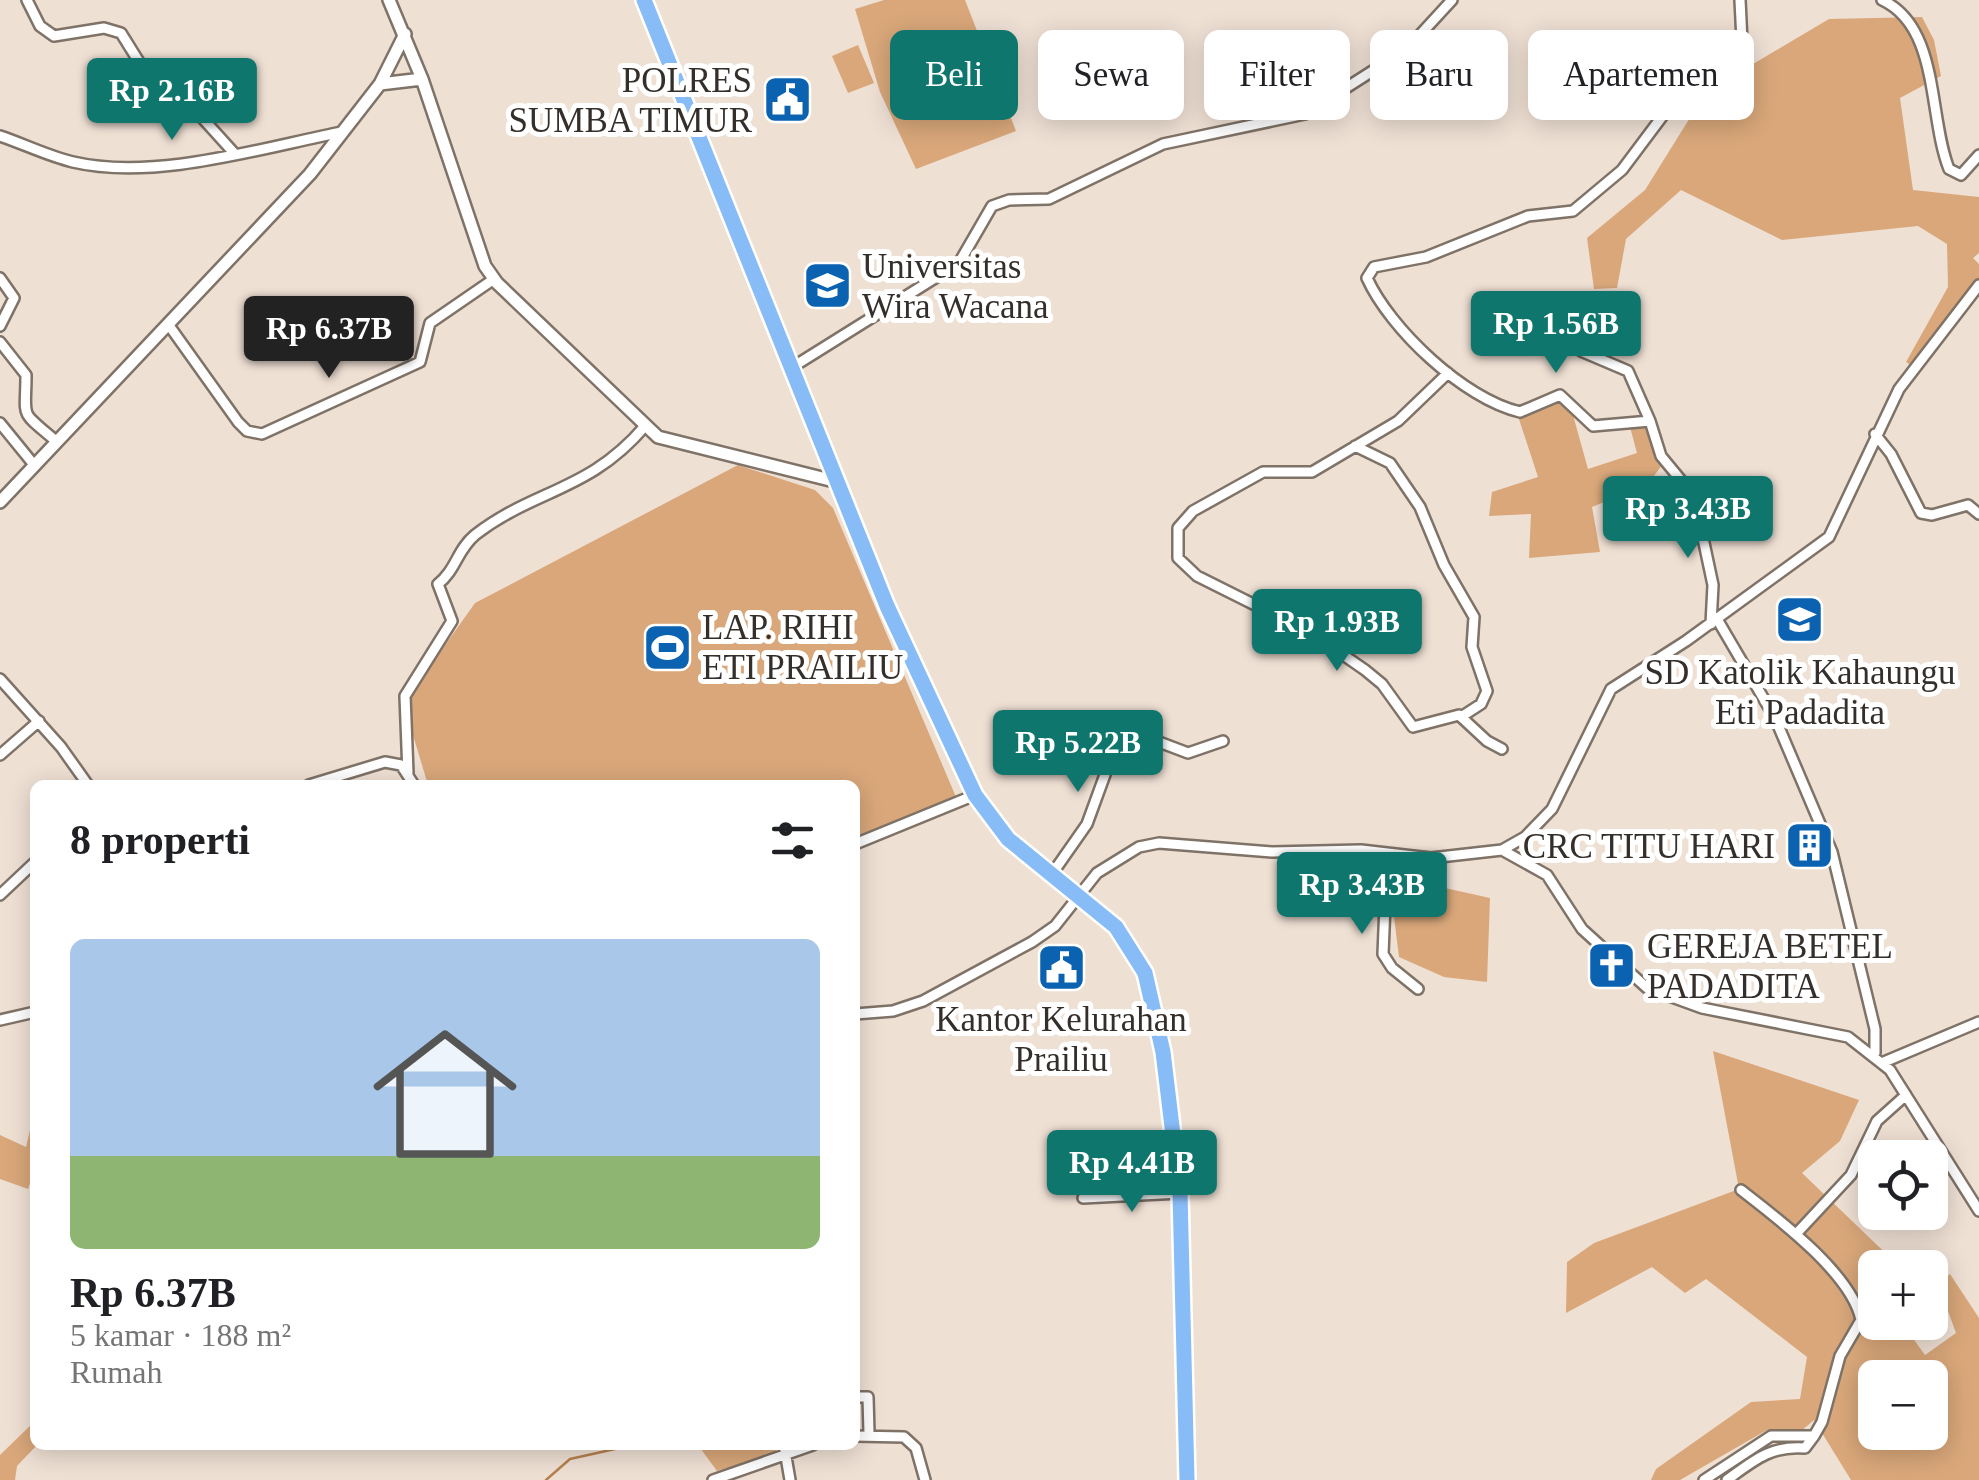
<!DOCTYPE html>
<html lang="id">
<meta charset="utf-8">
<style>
body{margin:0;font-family:Georgia,serif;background:#f6f6f6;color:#202124;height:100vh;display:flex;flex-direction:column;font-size:38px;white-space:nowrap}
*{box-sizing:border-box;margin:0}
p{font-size:32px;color:#757577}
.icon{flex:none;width:55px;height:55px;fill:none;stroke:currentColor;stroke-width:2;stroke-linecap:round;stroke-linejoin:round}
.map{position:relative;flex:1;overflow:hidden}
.side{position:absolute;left:30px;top:780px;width:830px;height:670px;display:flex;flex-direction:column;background:#fff;border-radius:15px;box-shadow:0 5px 25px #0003}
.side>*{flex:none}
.top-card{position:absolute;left:890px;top:30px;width:938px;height:90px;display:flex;gap:20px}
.fabs{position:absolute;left:1858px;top:1140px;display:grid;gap:20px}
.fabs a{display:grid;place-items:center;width:90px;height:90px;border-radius:15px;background:#fff;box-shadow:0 5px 25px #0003;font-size:50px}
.price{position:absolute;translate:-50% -85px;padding:0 22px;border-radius:10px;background:#0f766e;color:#fff;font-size:32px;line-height:65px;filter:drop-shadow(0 2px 5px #0008)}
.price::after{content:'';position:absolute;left:50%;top:60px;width:30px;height:22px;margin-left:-15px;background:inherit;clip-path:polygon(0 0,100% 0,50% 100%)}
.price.selected{background:#222;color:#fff}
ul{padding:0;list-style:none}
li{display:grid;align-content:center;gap:20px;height:530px;padding:0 40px}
li span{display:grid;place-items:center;height:310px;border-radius:15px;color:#555}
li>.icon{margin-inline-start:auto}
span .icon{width:180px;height:180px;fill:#fffc;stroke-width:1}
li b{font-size:42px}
h2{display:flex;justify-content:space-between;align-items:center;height:120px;padding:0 40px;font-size:42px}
.tag{padding:0 35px;border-radius:15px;background:#fff;box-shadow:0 5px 25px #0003;font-size:35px;line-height:90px}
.tag.selected{background:#0f766e;color:#fff}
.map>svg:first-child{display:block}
.green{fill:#d9a77a;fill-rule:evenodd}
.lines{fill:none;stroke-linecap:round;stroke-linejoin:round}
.stream{stroke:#b7814e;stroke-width:2.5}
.minor-casing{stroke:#7f7267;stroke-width:14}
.tertiary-casing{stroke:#7f7267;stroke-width:16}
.trunk-casing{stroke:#fff;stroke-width:20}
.minor{stroke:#fff;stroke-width:9}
.tertiary{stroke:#fff;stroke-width:11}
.trunk{stroke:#88bcf7;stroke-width:15}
.labels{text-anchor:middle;stroke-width:10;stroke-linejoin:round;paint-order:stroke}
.poi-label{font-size:35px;fill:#352f2b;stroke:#fff;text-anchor:start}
</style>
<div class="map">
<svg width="1979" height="1480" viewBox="0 0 1979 1480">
<rect width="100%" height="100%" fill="#efe0d4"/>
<path class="green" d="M884,0H965L1016,131L916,169L880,92L855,9Z
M1922,17L1934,40L1941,76L1900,98L1913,190L1979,197V253L1973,258L1979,264V278L1915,368L1906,362L1948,287L1947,244L1918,226L1782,240L1681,190L1626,239L1617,288L1594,289L1587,238L1645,190L1706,92L1829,19Z
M858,45L874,83L848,93L832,56Z
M1568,397L1588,469L1637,453L1630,427H1647L1665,461L1648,484L1592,507L1600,552L1529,558L1531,514L1489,516L1492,492L1538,477L1516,410Z
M738,465L815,490L833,508L956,797L855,837V785H428L407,715L411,693L475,603Z
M1409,880L1490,898L1487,982L1444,977L1399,957L1394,917Z
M1713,1051L1859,1100L1840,1141L1802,1173L1900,1267L1875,1268V1322L1902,1323L1925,1355L1956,1333L1938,1284L1950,1274L1979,1318V1480H1851L1814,1420L1800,1432L1767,1430L1680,1480H1651L1656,1469L1751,1402L1800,1399L1807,1357L1706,1279L1685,1293L1652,1267L1566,1313L1567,1262L1594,1243L1739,1189ZM1875,1378H1930V1432H1875Z
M35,1109V1169L28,1189L0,1179V1135L26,1147Z
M35,1421L37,1445L17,1466L15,1480H0V1455Z
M698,1445H784L785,1452L717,1471Z"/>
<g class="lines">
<path class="stream" d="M546,1480L570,1459L633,1445"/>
<defs>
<path id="minor" d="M27,0L40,26L54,36L104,28L121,33L154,86L196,111L234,153
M1882,0C1940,27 1928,116 1949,169L1961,175L1979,155
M0,136C24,144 48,156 73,162C155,181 261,148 342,132
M0,278L14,298L0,326
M168,324L238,422L247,431L262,434L420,362L430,323L494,279
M0,342L26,375C26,420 18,409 56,441
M1581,351L1628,371L1650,421
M791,368L959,263L992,206L1009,200L1049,199L1163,144L1305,114L1407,49L1452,0
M1448,373L1398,421L1312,472H1263L1193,511L1178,528V558L1197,576L1313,634L1365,670L1382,684L1413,727L1459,715L1487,741L1502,749
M0,423L35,466
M1875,434L1891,454L1921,513L1932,515L1968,505L1979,514
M1355,446L1390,463L1420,507L1444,565L1474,617L1472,647L1487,691L1481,704L1461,717
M1717,619L1775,718L1832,852L1875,1029V1053
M1711,624L1713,585L1694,496L1661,456L1650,421L1593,426L1560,395L1520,412C1464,399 1390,329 1367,278L1374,267L1426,257L1528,216L1573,211L1622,170L1685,86L1742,41L1740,0
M0,679L61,747L88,785
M0,755L39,721
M408,773L405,696L452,621L438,584C456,570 457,550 475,535C534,489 589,492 645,426
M309,785L385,762L401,765L414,785
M855,844L975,795
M1502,850L1525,837L1552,809L1611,689L1686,641L1829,537L1899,389L1979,285
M1387,855L1383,954L1392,968L1418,989
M1052,874L1087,824L1122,728L1188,753L1223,741
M0,895L35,862
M855,1014L893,1011L923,1001L1032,942L1055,926L1097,873L1139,847L1159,843L1272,852L1361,850L1431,858L1502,850L1547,875L1582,929L1647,988L1702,1008L1848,1037L1890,1070L1979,1211
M0,1020L35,1012
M1884,1062L1979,1022
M1083,1198L1180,1193
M1797,1233L1851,1175L1877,1121L1906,1095
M855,1397H868L869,1433
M855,1436L904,1437L916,1448L925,1480
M784,1445L790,1480
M713,1480L813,1445
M1704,1480L1771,1436H1814L1822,1422L1840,1356L1861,1320C1852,1274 1777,1218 1741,1190
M1727,1480C1753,1461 1771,1445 1805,1448L1814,1436"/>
<path id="tertiary" d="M389,0L422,79L485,266L497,283L658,437L838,482
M380,84L422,79
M0,502L310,174L380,84L405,34"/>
<path id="trunk" d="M644,0L887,606L975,795L1008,839L1116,927L1145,973L1163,1052L1180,1193L1187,1480"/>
</defs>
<use href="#minor" class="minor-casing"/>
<use href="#tertiary" class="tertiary-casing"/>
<use href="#trunk" class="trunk-casing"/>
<use href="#minor" class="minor"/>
<use href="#tertiary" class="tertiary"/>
<use href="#trunk" class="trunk"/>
</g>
<defs>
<symbol id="civic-square" viewBox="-11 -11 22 22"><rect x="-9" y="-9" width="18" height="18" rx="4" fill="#0a62b0" stroke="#fff"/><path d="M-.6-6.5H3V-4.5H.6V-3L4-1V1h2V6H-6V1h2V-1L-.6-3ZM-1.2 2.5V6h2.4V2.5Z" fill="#fff"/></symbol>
<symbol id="university-square" viewBox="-11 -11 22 22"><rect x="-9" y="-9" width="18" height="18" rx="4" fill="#0a62b0" stroke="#fff"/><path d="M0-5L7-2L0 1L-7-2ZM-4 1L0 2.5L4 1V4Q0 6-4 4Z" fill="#fff"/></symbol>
<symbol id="school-square" viewBox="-11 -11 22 22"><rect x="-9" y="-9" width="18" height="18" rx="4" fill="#0a62b0" stroke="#fff"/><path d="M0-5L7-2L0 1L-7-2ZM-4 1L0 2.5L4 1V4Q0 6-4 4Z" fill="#fff"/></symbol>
<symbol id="stadium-square" viewBox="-11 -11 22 22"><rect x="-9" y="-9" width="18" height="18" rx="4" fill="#0a62b0" stroke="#fff"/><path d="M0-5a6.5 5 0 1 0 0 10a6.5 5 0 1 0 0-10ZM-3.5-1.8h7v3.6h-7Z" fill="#fff"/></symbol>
<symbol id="building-square" viewBox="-11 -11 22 22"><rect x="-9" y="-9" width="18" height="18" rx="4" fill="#0a62b0" stroke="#fff"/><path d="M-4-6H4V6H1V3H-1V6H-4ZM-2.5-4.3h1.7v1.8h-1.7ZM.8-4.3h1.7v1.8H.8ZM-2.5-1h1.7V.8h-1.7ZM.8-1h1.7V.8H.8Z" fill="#fff"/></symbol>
<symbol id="church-square" viewBox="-11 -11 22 22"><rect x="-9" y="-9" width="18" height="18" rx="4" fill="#0a62b0" stroke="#fff"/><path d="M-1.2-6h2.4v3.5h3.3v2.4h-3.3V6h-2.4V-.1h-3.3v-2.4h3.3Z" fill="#fff"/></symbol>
</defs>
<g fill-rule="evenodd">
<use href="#civic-square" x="760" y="72" width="55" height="55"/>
<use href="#university-square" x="800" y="258" width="55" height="55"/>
<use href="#school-square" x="1772" y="592" width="55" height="55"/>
<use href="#stadium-square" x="640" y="620" width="55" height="55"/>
<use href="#building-square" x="1782" y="818" width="55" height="55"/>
<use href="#church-square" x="1584" y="938" width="55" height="55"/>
<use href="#civic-square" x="1034" y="940" width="55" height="55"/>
</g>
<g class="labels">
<g class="poi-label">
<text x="752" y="92" text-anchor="end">POLRES<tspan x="752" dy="40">SUMBA TIMUR</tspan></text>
<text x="862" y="278">Universitas<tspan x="862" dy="40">Wira Wacana</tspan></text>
<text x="702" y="639">LAP. RIHI<tspan x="702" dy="40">ETI PRAILIU</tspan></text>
<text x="1800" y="684" text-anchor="middle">SD Katolik Kahaungu<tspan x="1800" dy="40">Eti Padadita</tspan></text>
<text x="1775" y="858" text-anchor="end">CRC TITU HARI</text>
<text x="1647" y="958">GEREJA BETEL<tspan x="1647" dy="40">PADADITA</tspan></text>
<text x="1061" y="1031" text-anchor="middle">Kantor Kelurahan<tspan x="1061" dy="40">Prailiu</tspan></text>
</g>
</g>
</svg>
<div class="fabs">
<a><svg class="icon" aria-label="locate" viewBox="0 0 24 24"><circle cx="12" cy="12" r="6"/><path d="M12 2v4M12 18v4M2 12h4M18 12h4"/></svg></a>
<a>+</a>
<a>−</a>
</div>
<b class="price" style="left:172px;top:143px">Rp 2.16B</b>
<b class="price" style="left:1556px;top:376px">Rp 1.56B</b>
<b class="price selected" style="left:329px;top:381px">Rp 6.37B</b>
<b class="price" style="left:1688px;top:561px">Rp 3.43B</b>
<b class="price" style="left:1337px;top:674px">Rp 1.93B</b>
<b class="price" style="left:1078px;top:795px">Rp 5.22B</b>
<b class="price" style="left:1362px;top:937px">Rp 3.43B</b>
<b class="price" style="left:1132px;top:1215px">Rp 4.41B</b>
<div class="top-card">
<a class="tag selected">Beli</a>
<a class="tag">Sewa</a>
<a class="tag">Filter</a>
<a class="tag">Baru</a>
<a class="tag">Apartemen</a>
</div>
<section class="side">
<h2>8 properti<svg class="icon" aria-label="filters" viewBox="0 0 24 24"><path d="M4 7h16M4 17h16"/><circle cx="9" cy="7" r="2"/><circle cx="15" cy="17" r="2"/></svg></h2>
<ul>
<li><span style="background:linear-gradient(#a9c7e8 70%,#8fb573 0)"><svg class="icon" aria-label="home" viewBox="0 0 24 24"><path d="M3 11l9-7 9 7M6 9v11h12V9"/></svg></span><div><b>Rp 6.37B</b><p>5 kamar · 188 m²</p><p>Rumah</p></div></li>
</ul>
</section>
</div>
